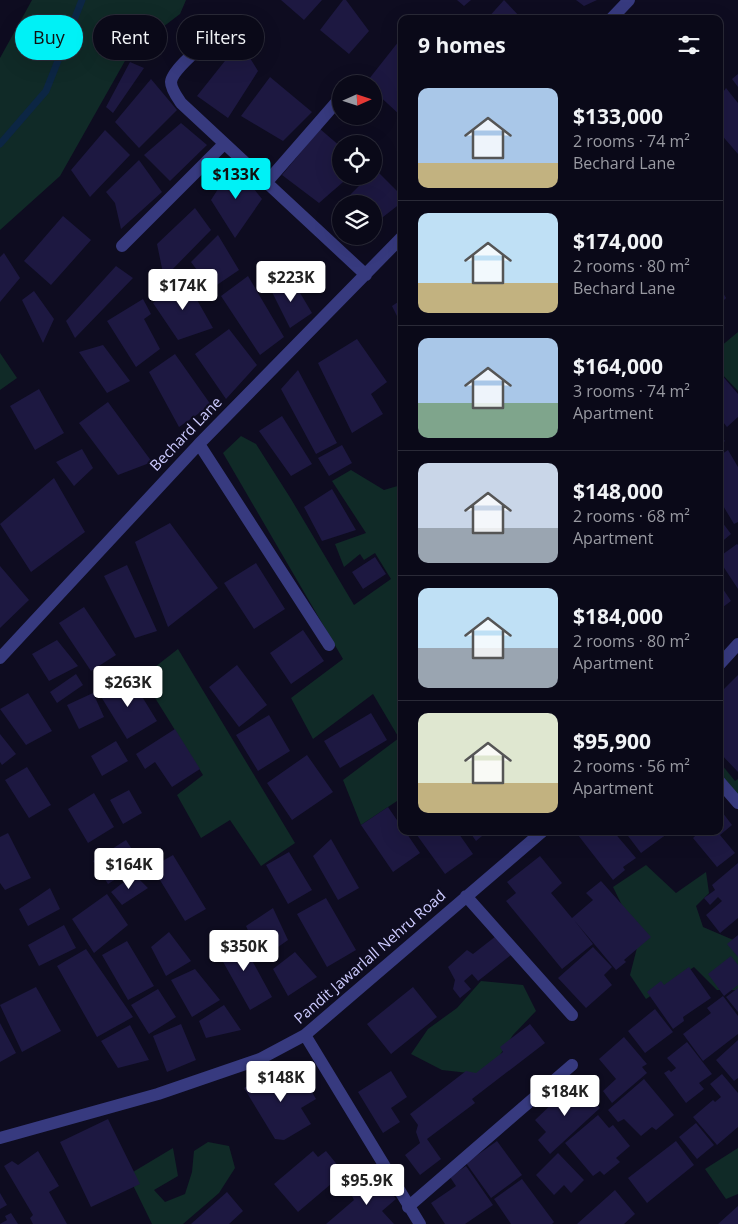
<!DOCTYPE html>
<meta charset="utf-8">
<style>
body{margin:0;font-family:"Open Sans",sans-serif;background:#131221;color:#f1f3f6;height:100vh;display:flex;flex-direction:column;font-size:19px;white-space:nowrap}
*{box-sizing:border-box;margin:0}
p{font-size:16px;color:#999aa2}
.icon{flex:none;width:28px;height:28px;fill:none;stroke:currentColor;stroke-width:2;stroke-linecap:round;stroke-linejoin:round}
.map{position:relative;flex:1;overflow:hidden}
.sheet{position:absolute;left:398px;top:15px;width:325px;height:820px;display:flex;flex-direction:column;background:#0a0918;border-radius:10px;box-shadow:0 5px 20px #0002,0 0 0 1px #2a2a37}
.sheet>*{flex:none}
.top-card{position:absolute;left:15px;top:15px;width:308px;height:45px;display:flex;gap:10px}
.needle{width:32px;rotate:87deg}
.controls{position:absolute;left:332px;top:75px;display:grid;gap:10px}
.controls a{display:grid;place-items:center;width:50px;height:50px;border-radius:50%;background:#0a0918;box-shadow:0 5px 20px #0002,0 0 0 1px #2a2a37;font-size:25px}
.price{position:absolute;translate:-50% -42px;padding:0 11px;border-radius:5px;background:#fff;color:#222;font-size:16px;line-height:32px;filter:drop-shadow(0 1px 2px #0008)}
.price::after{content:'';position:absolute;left:50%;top:30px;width:15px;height:11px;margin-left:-8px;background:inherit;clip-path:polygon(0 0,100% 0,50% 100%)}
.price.current{background:#00f1f6;color:#111}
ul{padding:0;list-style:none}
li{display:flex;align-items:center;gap:15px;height:125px;padding:0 20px}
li+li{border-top:1px solid #2a2a37}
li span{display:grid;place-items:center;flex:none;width:140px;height:100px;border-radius:10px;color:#555}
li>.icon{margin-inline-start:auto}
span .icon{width:60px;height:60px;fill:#fffc;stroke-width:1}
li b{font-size:21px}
h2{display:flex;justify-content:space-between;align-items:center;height:60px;padding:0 20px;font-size:21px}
.chip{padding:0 18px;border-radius:22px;background:#0a0918;box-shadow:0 5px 20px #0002,0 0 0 1px #2a2a37;font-size:18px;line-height:45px}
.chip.current{background:#00f1f6;color:#111}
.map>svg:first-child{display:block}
.green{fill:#102a27}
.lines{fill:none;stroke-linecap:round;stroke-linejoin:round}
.stream{stroke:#0c2644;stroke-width:7}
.building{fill:#1d1841}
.street{stroke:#373a7f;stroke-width:12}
.labels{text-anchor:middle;stroke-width:4.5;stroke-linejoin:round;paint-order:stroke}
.street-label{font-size:15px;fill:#cdcbff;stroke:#0e0c20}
</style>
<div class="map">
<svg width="738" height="1224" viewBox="0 0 738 1224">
<rect width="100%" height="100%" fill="#0e0c20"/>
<path class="green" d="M32,0H186L180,14L130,52L60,176L0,230V58Z
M738,332V391L721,373L719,374V345L720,347Z
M0,353L17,378L0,390Z
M241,436L256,444L291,499L354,605L391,579L375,553L364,560L360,554L344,567L335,544L366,533L332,481L351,470L384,490L401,485V809L397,801L361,825L343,780L399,738L373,694L313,739L291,698L343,659L223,453Z
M178,649L295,843L261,866L230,820L201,838L177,795L203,775L142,677Z
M722,765L735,781L738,779V803L719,781V768Z
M646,865L676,893L706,872L709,893L696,906L703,927L738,942V990H717L694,967L646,999L630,975L639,940L613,887Z
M481,981L523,985L536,1011L513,1035L487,1075L442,1070L411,1054L428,1029L457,1008Z
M208,1142L229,1146L235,1168L219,1193L183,1224H152L128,1175L173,1148L178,1176L154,1190L165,1202L185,1194L192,1172L194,1151Z
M738,1148V1194L726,1199L705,1169Z"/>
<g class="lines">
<path class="stream" d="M0,144L46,91L82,0"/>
</g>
<path class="building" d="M281,0H322L304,20Z
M343,0H346L369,31L349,54L320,30Z
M457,0H471L464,6Z
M504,0L522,19H487Z
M576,0H597L584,6Z
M399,41L401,44V116L374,91V84H365Z
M240,42L258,71L228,118L197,96Z
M130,62L144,68L113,113L106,107Z
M738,74V87L732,79Z
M270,77L312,112L283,141L241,116Z
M151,79L177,110L139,148L115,122Z
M726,88L738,103V154L719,132V98Z
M181,123L207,145L170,181L144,155Z
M320,129L341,147V176H350L319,203L282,175Z
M105,130L130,155L90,197L71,170Z
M139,160L162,192L121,229L115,203L106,192Z
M234,164L262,199L235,238L211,200Z
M376,170L401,195V203L374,224V204H341L369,176H374Z
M195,208L211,230L164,278L157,244Z
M63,216L91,240L51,285L24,261Z
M218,235L239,270L211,289L191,262Z
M4,253L20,278L0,302V257Z
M116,266L133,278L75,338L66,321Z
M248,276L284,337L260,355L221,296Z
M184,277L213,328L178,340L153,303Z
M293,281L312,313L290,328L271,290Z
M719,286L726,298L719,305Z
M34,291L54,319L43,343L22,300Z
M143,299L151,314L144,319L160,349L136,367L107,321Z
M401,300V324L392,306Z
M229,329L257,365L226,399L195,354Z
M357,339L387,382L371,394L383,414L352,433L318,363Z
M103,345L130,381L107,393L79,352Z
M175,354L211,405L179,427L149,372Z
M298,370L337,443L316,454L281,389Z
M720,373L738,394V417L727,427L719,417V374Z
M39,389L64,433L35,450L10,406Z
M108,402L152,462L118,475L79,423Z
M282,416L312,464L291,476L259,431Z
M719,434L725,441L719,446Z
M342,445L352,463L329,476L318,458Z
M82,449L93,468L74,486L56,462Z
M728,450L738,467V522L734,524L719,499V456Z
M54,478L85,532L31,572L0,524Z
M332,489L356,530L322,541L304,507Z
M719,518L731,534L719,544Z
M170,523L218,588L168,627L135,542Z
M737,544L738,545V589L719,560V557Z
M375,557L386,574L363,589L352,572Z
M256,563L285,609L254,629L224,583Z
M127,565L157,631L135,638L104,576Z
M0,566L29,600L0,628Z
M719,583L731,601L719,610Z
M84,607L116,655L91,671L59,623Z
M303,630L324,661L291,684L270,653Z
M57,640L78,666L49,681L32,654Z
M237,665L267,705L239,727L209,687Z
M76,674L83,685L57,703L50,692Z
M738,675V772L719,752V694Z
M130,677L157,721L127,739L100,695Z
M28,693L52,731L26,745L0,709Z
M93,693L104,717L79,729L67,705Z
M371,713L387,740L340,768L324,741Z
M269,715L290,751L258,771L236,735Z
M175,729L200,769L172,787L155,762L145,769L136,754Z
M0,734L16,754L2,765L0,762Z
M116,741L128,761L102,776L91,756Z
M307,755L333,792L292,820L267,783Z
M27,767L51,805L29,818L5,780Z
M129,790L142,813L123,824L110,800Z
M94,793L114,827L88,843L68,809Z
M388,807L401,826V831H405L420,853L393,872L361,825Z
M719,808L732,825L720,835L735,853L717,867L693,838L700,831H719Z
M414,831H457L473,854L445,874Z
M469,831H488L476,841Z
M583,831H613L636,858L623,867L625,870L613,880L578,835Z
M617,831H671L641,853L625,832L620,836Z
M8,833L31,878L5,890L0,883V837Z
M331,839L359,888L338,900L313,856Z
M126,840L141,863L108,884L93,861Z
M289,852L312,890L288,904L266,865Z
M173,855L206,909L185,921L152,867Z
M540,856L562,883L551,893L572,918L593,900L586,893L601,881L651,937L624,960L626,962L616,970L574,920L593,944L562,969L506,901L516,893L507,882Z
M738,863V918L720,933L706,915L722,901L718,897L710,905L704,898L715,890L712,885Z
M134,874L148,888L122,905L111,892Z
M50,888L60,909L28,926L19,909Z
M107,894L128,925L94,953L72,919Z
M326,898L356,950L327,967L297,914Z
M273,908L288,940L261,959L246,926Z
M64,925L76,948L39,966L28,945Z
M236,931L272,997L250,1010L217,951Z
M169,932L191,961L166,976L151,947Z
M738,935V957L727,944Z
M496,936L511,955L478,981L472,974L464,981L471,989L460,998L453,989L455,980L448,967L467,950L473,954Z
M127,941L154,986L128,1000L102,955Z
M593,947L612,967L604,975L612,985L586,1008L558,978Z
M86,949L133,1017L97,1037L57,966Z
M295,952L317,977L288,996L273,969Z
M731,956L738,965V985L724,996L708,974Z
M689,967L711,998L683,1017L684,1021L673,1029L647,992L661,981L664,985Z
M195,969L220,1000L192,1017L171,980Z
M36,987L61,1031L22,1052L0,1005Z
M413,987L437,1017L391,1054L367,1024Z
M738,988V1012L726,997Z
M158,989L176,1017L149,1034L131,1005Z
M723,996L738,1016V1034L703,1061L683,1034L711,1013L707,1008Z
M224,1005L241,1030L206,1038L199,1021Z
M655,1009L673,1032L645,1053L628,1031Z
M0,1023L16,1053L0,1062Z
M181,1024L196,1060L167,1072L153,1036Z
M530,1024L545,1043L472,1099L475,1103L427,1139L441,1159L420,1175L405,1155L420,1143L416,1132L418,1125L410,1114L466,1071L476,1073L503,1052L500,1047Z
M130,1025L149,1060L118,1068L101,1041Z
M624,1037L647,1064L642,1067L647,1073L612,1103L603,1091L616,1079L599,1059Z
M738,1040V1078L734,1081L716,1060Z
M687,1042L712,1074L699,1083L704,1089L686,1103L664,1073L669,1070L671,1072L676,1068L667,1058Z
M280,1066L292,1086L304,1078L316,1099L301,1108L311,1124L284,1140L275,1139L244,1088Z
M391,1071L407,1097L391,1108L400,1122L383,1133L358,1092Z
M722,1074L738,1093V1127L717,1145L693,1117L713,1100L715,1102L721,1097L710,1084Z
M644,1079L674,1115L656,1130L652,1127L641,1136L624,1119L618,1122L608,1110Z
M564,1085L577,1099L585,1091L600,1108L550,1154L538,1140L546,1132L535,1120L557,1099L553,1095Z
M598,1115L609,1128L613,1125L630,1146L616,1158L620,1162L604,1175L600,1171L593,1176L565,1143Z
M108,1119L140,1184L91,1207L60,1142Z
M696,1123L714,1145L697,1159L679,1137Z
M497,1141L522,1175L491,1198L466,1163Z
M676,1141L694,1165L647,1203L628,1178Z
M38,1151L59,1186L49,1192L67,1224H33L30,1218L33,1215L4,1166L12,1161L18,1165Z
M313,1151L318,1157L326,1151L344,1173L298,1212L274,1184Z
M558,1153L584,1180L571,1193L564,1185L554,1195L536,1175Z
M466,1166L493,1205L465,1224H445L431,1203L456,1186L450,1177Z
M379,1176L396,1199L382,1211L394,1224H326L354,1200L352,1196Z
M522,1179L554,1222L552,1224H511L494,1199Z
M615,1190L635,1214L624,1224H577Z
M227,1192L243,1211L229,1224H191Z
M0,1193L7,1205L0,1209Z
M738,1206V1224H718Z
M11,1213L18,1224H0L7,1220L5,1216Z"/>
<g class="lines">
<path class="street" d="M611,19L629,0
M212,37C202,46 172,70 171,82C171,89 177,97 181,103L366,275
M266,183L341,97
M122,246L224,144
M199,444L329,645
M0,658L199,444L401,238
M719,665L738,644
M719,781L738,803
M466,896L572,1015
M305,1035L420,1224
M0,1138L158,1094L260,1059L305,1035L543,831
M408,1207L572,1065"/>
</g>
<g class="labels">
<g class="street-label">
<text transform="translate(186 434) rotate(-46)" y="5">Bechard Lane</text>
<text transform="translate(370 957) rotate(-41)" y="5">Pandit Jawarlall Nehru Road</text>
</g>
</g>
</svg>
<div class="controls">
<a><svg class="needle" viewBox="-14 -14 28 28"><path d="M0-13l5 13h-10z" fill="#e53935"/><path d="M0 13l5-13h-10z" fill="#999aa2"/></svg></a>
<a><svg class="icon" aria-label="locate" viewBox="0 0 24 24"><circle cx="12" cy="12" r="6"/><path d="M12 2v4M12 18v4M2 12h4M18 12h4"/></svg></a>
<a><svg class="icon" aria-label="layers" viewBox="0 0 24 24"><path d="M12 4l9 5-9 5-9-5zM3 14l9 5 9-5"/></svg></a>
</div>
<b class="price current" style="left:236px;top:200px">$133K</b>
<b class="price" style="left:291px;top:303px">$223K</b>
<b class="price" style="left:183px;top:311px">$174K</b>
<b class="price" style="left:128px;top:708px">$263K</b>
<b class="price" style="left:129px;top:890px">$164K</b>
<b class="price" style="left:244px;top:972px">$350K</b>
<b class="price" style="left:281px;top:1103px">$148K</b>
<b class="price" style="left:565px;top:1117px">$184K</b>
<b class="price" style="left:367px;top:1206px">$95.9K</b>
<div class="top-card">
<a class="chip current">Buy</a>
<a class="chip">Rent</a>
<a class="chip">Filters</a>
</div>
<section class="sheet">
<h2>9 homes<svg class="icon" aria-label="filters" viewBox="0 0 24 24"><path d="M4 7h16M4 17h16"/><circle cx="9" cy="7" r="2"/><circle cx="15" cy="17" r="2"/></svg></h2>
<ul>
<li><span style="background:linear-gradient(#a9c7e8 75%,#c2b280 0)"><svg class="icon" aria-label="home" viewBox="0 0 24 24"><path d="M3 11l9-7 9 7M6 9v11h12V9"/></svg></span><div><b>$133,000</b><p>2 rooms · 74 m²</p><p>Bechard Lane</p></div></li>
<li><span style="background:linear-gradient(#bfe0f5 70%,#c2b280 0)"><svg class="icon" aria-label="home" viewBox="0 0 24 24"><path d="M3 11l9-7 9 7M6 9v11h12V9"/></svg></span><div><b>$174,000</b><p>2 rooms · 80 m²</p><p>Bechard Lane</p></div></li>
<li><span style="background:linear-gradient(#a9c7e8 65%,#7fa58c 0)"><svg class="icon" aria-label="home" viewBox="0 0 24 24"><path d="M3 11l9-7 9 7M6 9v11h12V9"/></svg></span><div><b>$164,000</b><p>3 rooms · 74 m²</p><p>Apartment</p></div></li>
<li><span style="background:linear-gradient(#c9d6e8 65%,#9aa5b1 0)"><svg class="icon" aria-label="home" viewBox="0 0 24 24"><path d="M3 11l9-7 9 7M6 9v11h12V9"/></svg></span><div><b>$148,000</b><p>2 rooms · 68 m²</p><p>Apartment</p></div></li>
<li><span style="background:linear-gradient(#bfe0f5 60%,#9aa5b1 0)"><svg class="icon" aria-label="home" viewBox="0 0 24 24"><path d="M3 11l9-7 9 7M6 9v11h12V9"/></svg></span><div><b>$184,000</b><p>2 rooms · 80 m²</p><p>Apartment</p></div></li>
<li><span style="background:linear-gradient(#dfe7d0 70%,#c2b280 0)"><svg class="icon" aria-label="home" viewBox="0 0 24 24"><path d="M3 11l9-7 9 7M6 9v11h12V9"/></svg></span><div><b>$95,900</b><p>2 rooms · 56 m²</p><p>Apartment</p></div></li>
</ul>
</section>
</div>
